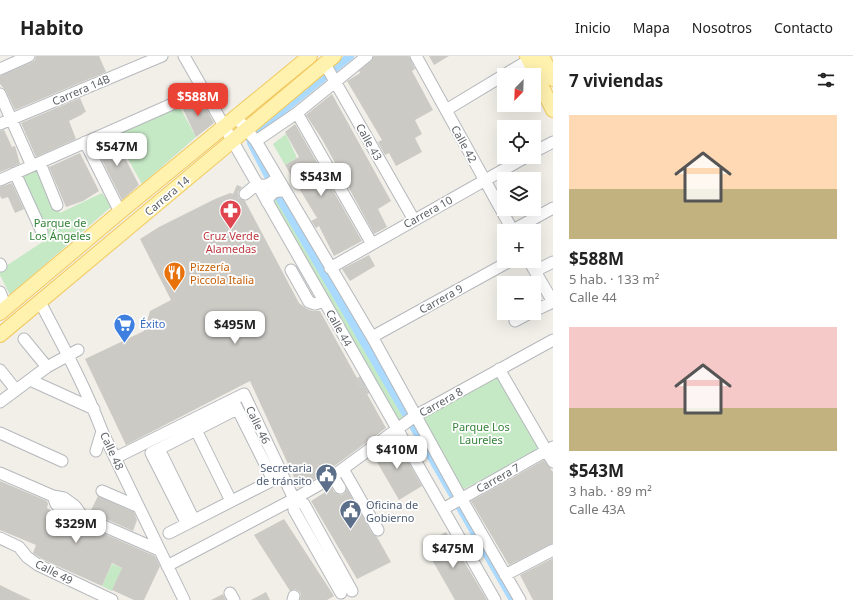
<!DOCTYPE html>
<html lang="es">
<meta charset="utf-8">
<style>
body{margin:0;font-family:"Noto Sans",sans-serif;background:#f6f6f6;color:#222;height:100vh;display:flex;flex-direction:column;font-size:15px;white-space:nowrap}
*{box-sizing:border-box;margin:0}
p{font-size:13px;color:#767676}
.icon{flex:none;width:22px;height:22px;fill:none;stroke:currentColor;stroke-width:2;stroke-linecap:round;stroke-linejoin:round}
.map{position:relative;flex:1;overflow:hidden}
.details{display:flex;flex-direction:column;background:#fff;width:300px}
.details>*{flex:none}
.needle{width:26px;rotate:203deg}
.controls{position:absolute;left:497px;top:12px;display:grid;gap:8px}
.controls a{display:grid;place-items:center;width:44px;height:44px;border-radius:0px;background:#fff;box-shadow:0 4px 16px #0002;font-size:20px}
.price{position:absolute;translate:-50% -34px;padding:0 9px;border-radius:8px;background:#fff;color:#222;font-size:13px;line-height:26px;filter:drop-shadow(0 1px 2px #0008)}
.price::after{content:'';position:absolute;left:50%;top:24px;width:12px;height:9px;margin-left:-6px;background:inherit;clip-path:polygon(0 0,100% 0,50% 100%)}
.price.current{background:#ea4335;color:#fff}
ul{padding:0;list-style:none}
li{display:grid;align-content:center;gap:8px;height:212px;padding:0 16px}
li span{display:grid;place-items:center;height:124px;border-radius:0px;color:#555}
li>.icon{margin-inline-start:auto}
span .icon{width:72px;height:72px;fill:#fffc;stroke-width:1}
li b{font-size:17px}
h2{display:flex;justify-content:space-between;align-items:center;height:48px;padding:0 16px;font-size:17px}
header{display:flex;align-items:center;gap:24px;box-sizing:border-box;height:56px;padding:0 20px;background:#fff;border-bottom:1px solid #e0e0e0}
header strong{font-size:19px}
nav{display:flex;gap:22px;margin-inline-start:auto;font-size:14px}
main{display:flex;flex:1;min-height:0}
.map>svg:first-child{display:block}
.green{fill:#c5e8c5}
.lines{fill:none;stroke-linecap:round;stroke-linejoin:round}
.canal{stroke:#aadaff;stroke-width:8}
.building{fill:#cccac5}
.minor-tunnel{stroke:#ccccc8;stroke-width:11;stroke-dasharray:11 5.5;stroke-linecap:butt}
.minor-casing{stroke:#b5b8bc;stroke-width:13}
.major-casing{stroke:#f2c960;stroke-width:16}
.minor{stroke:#fff;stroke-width:11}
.major{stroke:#fff2af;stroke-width:14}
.labels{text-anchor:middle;stroke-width:3.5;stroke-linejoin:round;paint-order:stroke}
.street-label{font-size:11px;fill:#5f6368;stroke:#fff}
.park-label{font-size:11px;fill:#348238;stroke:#fff}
.health-label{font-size:11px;fill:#be3a42;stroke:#fff}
.food-label{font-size:11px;fill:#c56008;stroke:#fff;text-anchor:start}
.shop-label{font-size:11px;fill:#366cbe;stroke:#fff;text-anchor:start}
.service-label{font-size:11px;fill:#4e5e75;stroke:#fff;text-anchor:end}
</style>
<header>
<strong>Habito</strong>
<nav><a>Inicio</a><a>Mapa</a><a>Nosotros</a><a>Contacto</a></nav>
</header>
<main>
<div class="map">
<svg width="553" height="544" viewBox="0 0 553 544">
<rect width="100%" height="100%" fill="#f1efe8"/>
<path class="green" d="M177,46L196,81L142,128L113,76Z
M286,78L297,102L285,109L273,88Z
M40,108L60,157L102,137L112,150L10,239L0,219V214L47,183L17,118Z
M279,139H282L409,358L397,365L272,144Z
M498,321L539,393L462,434L422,362Z
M112,508L122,512L112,535L102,530Z"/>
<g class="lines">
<path class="canal" d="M269,122L251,87L250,81L350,0
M280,143L431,401L513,544"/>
</g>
<path class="building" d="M36,0H99L106,16L15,54L6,35L0,28V20L32,6L35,4Z
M374,0H409L415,13L412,15L433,54L415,64L422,78L415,82L422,96L396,110L389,97L385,99L378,86L382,84L347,25L360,17L359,15L371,5Z
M429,0H449L434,9Z
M332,38L391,145L378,153L387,171L374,178L322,83L306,59Z
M80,42L86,56L83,57V58L69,65L76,83L36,101L21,67Z
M201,43L214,67L196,81L182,51Z
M295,68L362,185L334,200L319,170L316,172L311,165L317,162L285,109L299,101L285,76Z
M4,74L12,91L15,90L20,108L0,116V75Z
M114,81L139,129L122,144L95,90Z
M80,97L99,135L83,145L66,151L49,111Z
M12,127L24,153L15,157L8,141L2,143L0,140V131Z
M237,129L242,131L238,136L239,142L245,145L299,247L307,253L313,255H320L357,322L359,321L369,337L367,338L386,372L325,417L299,432L250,325L126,389L85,303L144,275L150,255L171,244L140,183L159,171L215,143L230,137L233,138Z
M369,199L375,210L350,225L342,213Z
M395,383L422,430L399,444L373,399Z
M544,404L553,416V487L509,509L471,445Z
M0,425L47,445L48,448L47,452L59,460L82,468L155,500L160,510L144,544H134L112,534L122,512L112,507L102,530L42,503L33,497L36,489L0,474Z
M331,430L334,436L340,439L344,438L347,433L372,477L377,481L391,506L357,523L311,445L327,435L326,433Z
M98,440L134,456L137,464L133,475L90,456Z
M284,463L334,540L327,544H300L301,538L299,535L295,533L290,535L254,479Z
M446,476L474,522L487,544H455L423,488Z
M553,502V544H533L520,519Z
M0,529L12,535L31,544H0Z
M266,536L270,544H251Z
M223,538L226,544H211Z"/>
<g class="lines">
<path class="minor-tunnel" d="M359,321L369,337"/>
<defs>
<path id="minor" d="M184,0L495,544
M416,0L513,175
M325,8L414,164
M0,13L29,0
M0,38L32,110
M446,54L529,4
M297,57L372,188
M236,61L256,85L375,286L461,442L520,544
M0,68L162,0
M256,85L297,57L367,0
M85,86L120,156
M534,96L553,86
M40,107L57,149
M15,117L42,176
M0,124L204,34
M245,138L257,128C266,131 272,128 277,121
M267,146C270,137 277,133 286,136
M513,174L553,152
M529,205L553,246
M0,208L1,210
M330,212L526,101
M291,214L309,246L315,248L324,245
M535,215L553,206
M0,236L6,252
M40,246C62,288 85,330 102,375L184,544
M534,255L553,246
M515,265L530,257
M372,281L510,205
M24,283L47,311
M499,313L553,406
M0,314L16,334
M30,324L94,353
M0,346L47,311L78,294
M196,374L231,445
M0,377L62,405
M159,393L194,464
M96,395L102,375
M115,402L244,338L294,443V454L341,537
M343,413L378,474
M0,417L53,440L64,442L75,450L83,461
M333,421L340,432
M102,435L139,451
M53,440L56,448L61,453L83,461L159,494
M294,443L304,448L352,535
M443,453L553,391
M187,468L151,397L237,353
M169,477L273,424L233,344
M0,482L19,491L27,501L38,509L112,544
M167,510L294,443L329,423L415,360L553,284
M505,519L553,494
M230,537L234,544
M293,544L294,540"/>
<path id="major" d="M527,0L553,54
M542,0L553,23
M0,257L120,156L310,0
M0,279L334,0"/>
</defs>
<use href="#minor" class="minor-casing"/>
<use href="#major" class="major-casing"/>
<use href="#minor" class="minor"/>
<use href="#major" class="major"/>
</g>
<defs>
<symbol id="pharmacy-pin" viewBox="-11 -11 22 30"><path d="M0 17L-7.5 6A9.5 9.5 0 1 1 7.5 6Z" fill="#e0444e" stroke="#fff"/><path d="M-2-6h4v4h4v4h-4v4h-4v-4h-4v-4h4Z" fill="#fff"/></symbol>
<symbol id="restaurant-pin" viewBox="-11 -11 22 30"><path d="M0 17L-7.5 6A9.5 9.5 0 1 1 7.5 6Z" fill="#e8710a" stroke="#fff"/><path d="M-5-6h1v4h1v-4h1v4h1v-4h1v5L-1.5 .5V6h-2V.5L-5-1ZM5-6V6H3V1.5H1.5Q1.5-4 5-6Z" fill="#fff"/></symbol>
<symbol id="supermarket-pin" viewBox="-11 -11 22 30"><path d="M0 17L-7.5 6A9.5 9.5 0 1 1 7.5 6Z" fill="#3f7fe0" stroke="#fff"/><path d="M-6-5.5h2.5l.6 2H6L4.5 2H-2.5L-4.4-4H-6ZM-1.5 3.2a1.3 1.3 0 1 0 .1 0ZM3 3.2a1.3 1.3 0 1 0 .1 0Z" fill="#fff"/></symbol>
<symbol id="civic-pin" viewBox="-11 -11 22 30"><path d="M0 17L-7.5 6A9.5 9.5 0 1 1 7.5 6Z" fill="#5c6f8a" stroke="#fff"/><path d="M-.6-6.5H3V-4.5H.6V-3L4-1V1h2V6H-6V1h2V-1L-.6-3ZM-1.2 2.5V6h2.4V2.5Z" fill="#fff"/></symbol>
</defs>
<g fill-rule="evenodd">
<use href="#pharmacy-pin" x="218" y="142" width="25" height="34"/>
<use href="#restaurant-pin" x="162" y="204" width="25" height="34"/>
<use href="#supermarket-pin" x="112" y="256" width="25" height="34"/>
<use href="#civic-pin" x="314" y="406" width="25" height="34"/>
<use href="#civic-pin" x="338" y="442" width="25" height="34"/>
</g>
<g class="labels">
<g class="street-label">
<text transform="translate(81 34) rotate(-23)" y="4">Carrera 14B</text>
<text transform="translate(369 86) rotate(60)" y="4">Calle 43</text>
<text transform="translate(464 88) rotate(61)" y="4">Calle 42</text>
<text transform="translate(167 140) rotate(-40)" y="4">Carrera 14</text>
<text transform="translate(428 156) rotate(-29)" y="4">Carrera 10</text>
<text transform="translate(441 243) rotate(-29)" y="4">Carrera 9</text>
<text transform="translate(339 272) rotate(60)" y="4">Calle 44</text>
<text transform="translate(441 346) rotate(-29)" y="4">Carrera 8</text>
<text transform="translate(258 369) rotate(64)" y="4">Calle 46</text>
<text transform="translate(112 395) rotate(65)" y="4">Calle 48</text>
<text transform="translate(498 422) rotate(-29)" y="4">Carrera 7</text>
<text transform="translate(54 516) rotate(27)" y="4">Calle 49</text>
</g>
<g class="park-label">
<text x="60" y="171">Parque de<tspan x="60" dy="13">Los Ángeles</tspan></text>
<text x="481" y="375">Parque Los<tspan x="481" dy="13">Laureles</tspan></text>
</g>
<g class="health-label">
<text x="231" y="184">Cruz Verde<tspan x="231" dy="13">Alamedas</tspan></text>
</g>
<g class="food-label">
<text x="190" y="215">Pizzería<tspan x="190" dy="13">Piccola Italia</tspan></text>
</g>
<g class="shop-label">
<text x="140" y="272">Éxito</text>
</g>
<g class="service-label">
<text x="312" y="416">Secretaria<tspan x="312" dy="13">de tránsito</tspan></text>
<text x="366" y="453" text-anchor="start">Oficina de<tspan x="366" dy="13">Gobierno</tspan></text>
</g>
</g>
</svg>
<div class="controls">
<a><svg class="needle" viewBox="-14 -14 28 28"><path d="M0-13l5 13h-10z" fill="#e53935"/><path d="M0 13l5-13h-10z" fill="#767676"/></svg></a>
<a><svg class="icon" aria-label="locate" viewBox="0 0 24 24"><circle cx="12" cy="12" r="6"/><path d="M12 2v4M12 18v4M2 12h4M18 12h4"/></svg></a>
<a><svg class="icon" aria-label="layers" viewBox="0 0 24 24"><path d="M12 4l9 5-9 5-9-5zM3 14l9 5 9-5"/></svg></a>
<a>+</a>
<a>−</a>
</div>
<b class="price current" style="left:198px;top:61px">$588M</b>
<b class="price" style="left:117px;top:111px">$547M</b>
<b class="price" style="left:321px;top:141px">$543M</b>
<b class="price" style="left:235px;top:289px">$495M</b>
<b class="price" style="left:397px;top:414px">$410M</b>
<b class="price" style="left:76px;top:488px">$329M</b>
<b class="price" style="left:453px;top:513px">$475M</b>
</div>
<section class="details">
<h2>7 viviendas<svg class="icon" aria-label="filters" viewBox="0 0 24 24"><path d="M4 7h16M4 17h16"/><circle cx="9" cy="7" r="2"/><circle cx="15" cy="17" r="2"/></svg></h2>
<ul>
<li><span style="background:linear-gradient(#ffd9b3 60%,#c2b280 0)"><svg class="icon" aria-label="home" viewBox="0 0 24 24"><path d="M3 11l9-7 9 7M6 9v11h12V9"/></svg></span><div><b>$588M</b><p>5 hab. · 133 m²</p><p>Calle 44</p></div></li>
<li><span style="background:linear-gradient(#f6c9c9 65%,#c2b280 0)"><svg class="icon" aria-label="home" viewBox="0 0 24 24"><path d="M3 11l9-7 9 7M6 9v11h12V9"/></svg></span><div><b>$543M</b><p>3 hab. · 89 m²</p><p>Calle 43A</p></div></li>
</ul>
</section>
</main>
